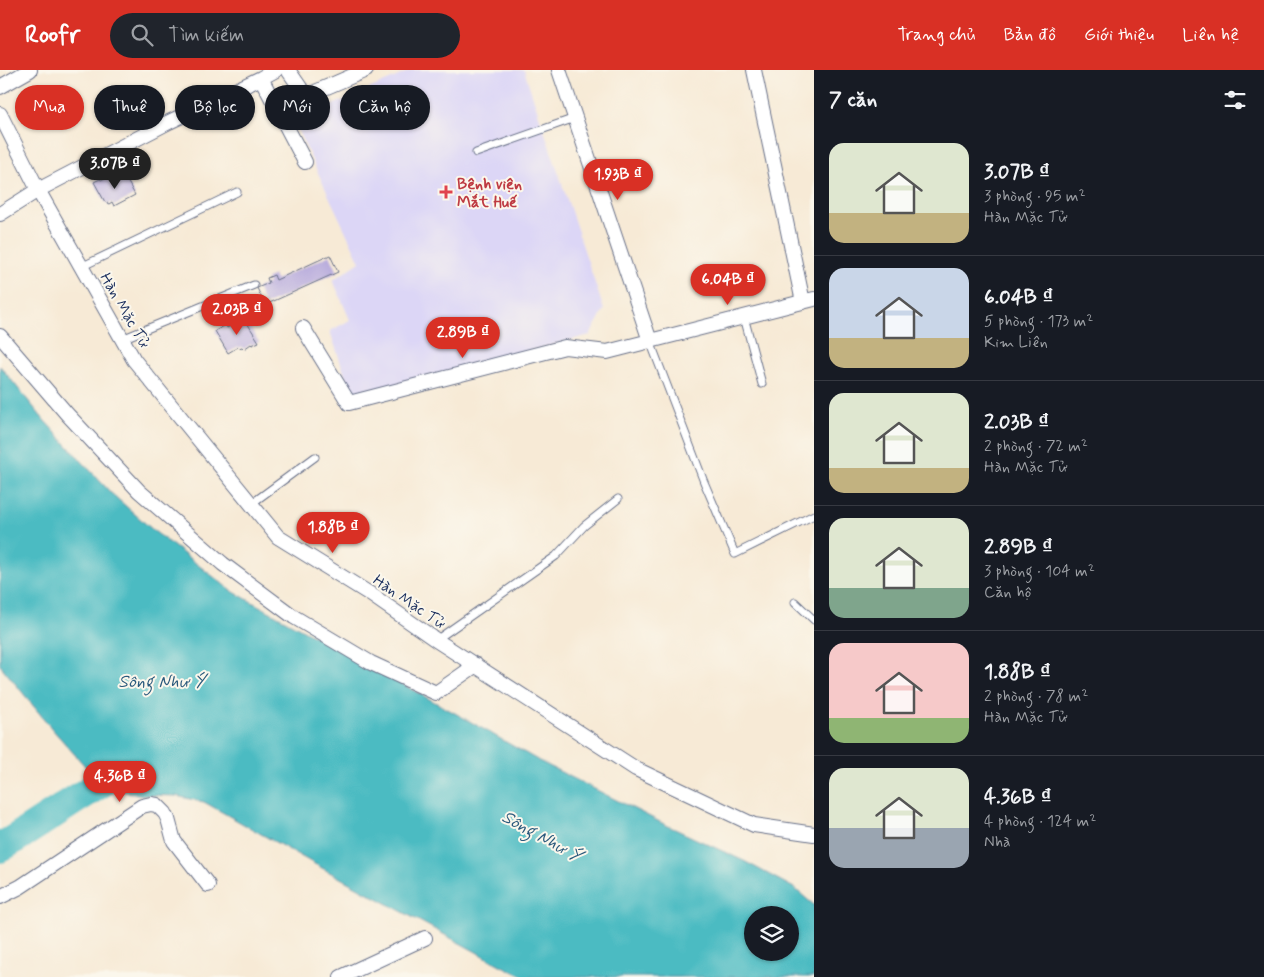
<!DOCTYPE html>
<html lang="vi">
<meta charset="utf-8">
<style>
body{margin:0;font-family:Mynerve,sans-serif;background:#20242c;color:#f1f3f6;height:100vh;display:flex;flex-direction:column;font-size:19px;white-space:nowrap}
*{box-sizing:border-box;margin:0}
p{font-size:16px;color:#9ea1a6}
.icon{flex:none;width:28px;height:28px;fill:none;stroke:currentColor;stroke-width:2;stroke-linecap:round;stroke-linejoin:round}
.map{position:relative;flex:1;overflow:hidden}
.side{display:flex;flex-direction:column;background:#171b24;width:450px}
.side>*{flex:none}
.top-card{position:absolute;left:15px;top:15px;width:475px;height:45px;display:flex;gap:10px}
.fabs{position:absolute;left:744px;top:836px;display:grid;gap:10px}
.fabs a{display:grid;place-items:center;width:55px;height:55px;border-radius:50%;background:#171b24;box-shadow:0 1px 4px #0004;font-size:25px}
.price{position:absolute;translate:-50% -42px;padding:0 11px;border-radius:18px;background:#d93025;color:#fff;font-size:16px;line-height:32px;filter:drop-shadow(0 1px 2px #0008)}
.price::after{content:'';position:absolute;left:50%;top:30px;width:15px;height:11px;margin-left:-8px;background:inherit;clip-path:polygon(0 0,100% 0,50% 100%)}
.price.on{background:#222;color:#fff}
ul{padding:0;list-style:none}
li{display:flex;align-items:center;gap:15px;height:125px;padding:0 15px}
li+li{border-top:1px solid #363941}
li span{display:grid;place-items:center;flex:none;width:140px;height:100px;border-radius:15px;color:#555}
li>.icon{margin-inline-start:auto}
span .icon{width:60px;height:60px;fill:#fffc;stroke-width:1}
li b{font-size:21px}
h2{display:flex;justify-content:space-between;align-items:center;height:60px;padding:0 15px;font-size:21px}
.pill{padding:0 18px;border-radius:22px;background:#171b24;box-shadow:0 1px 4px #0004;font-size:18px;line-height:45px}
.pill.on{background:#d93025;color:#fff}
header{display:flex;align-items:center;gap:30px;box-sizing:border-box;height:70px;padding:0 25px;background:#d93025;color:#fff}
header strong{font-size:24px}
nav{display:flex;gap:28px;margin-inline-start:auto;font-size:18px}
.search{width:350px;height:45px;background:#20242c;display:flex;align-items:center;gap:12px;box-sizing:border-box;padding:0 18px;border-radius:28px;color:#9ea1a6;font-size:19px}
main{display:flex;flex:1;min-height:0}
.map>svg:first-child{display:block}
.built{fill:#dcd6f6}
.water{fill:#4cbbc2;stroke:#347590;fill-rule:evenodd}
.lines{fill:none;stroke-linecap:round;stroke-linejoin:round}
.river{stroke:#4cbbc2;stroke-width:30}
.building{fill:#b3a6db}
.lane-casing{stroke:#687088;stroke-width:9}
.street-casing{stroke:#687088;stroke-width:16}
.lane{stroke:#fff;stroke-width:7}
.street{stroke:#fff;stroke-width:14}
.health-dot{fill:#e0444e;stroke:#fbf7ec;stroke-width:2}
.labels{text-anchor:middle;stroke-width:4;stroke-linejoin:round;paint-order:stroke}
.health-label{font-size:16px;font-weight:bold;fill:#be3a42;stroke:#fbf7ec;text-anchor:start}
.street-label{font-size:16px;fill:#1b2f5e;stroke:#fbf7ec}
.water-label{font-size:18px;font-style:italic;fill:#2a597c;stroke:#fbf7ec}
</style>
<header>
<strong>Roofr</strong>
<div class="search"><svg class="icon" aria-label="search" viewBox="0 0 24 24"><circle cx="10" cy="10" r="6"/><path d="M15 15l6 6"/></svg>Tìm kiếm</div>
<nav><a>Trang chủ</a><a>Bản đồ</a><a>Giới thiệu</a><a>Liên hệ</a></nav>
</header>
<main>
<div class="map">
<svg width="814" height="907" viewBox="0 0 814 907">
<rect width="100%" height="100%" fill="#fbf7ec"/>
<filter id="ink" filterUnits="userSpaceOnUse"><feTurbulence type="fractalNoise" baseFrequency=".02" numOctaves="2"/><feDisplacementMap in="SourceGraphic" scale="10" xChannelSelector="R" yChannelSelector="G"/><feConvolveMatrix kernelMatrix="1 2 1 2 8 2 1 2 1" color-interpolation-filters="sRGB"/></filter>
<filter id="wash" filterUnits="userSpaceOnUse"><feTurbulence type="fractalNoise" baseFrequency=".0096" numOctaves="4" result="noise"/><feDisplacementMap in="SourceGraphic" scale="20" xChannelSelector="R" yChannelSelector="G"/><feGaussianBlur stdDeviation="1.12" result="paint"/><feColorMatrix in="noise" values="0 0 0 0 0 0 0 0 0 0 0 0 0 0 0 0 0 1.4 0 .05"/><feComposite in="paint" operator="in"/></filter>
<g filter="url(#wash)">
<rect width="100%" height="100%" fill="#f7ead6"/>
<path class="built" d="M412,0H524L604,240L590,265L352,326L330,261L350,250L333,210L360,192L294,52Z"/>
<path class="water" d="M0,296L44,350L111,423L154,461L232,521L464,648L541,692L666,755L744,791L794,818L814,835V907H525L502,896L311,792L204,732L176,726L143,725L117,720L85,696L53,660L0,595ZM752,845H790V882H752Z"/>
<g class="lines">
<path class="river" d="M0,778C47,749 91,718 139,690"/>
</g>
<g id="blocks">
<path class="building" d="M111,105L114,110L124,105L135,125L114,136L112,132L109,134L105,132L94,112L100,109L101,110Z
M330,185L338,202L265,235L257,218L269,213L267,208L274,205L276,210Z
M244,248L259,272L252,275L251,274L244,279L242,277L239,278L238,277L228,283L215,261L226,255L227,258Z"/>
</g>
</g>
<g filter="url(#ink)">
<use href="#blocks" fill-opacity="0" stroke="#687088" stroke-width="1"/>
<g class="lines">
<defs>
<path id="lane" d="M476,83L575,48
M81,197L237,122
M744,247L762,314
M122,269L254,215
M650,271L704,412L735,484L814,445
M251,434L315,387
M795,532L814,550
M436,570L556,486L584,456L618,429"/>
<path id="street" d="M288,0L306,26L366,0
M559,0L650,271
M754,0L803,232
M261,8L305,92
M0,17L30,0
M0,44L38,120L134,290L278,467L370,524L436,570L636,699L754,755L814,764
M0,144L38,120L169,52L261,8L276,0
M303,258L349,333L565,277L607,282L814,229
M0,266L67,344L139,421L223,494L294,547L371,593L436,623L476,595
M0,827L20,817L142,736L151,734L157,735L165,743L168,749L174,771L208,815
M341,907L425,868"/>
</defs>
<use href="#lane" class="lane-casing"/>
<use href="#street" class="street-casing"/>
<use href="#lane" class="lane"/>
<use href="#street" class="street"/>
</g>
</g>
<path class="health-dot" d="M443.5 114.5h5v5h5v5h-5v5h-5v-5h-5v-5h5z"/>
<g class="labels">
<g class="health-label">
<text x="457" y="119">Bệnh viện<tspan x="457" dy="18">Mắt Huế</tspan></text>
</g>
<g class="street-label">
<text transform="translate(126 240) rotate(60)" y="6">Hàn Mặc Tử</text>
<text transform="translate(410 531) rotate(34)" y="6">Hàn Mặc Tử</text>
</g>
<g class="water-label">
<text x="162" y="617">Sông Như Ý</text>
<text transform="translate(542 766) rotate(29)" y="6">Sông Như Ý</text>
</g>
</g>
</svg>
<div class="fabs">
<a><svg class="icon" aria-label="layers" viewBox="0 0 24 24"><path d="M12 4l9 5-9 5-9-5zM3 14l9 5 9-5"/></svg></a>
</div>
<b class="price on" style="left:115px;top:120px">3.07B ₫</b>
<b class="price" style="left:618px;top:131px">1.93B ₫</b>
<b class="price" style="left:728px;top:236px">6.04B ₫</b>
<b class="price" style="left:237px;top:266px">2.03B ₫</b>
<b class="price" style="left:463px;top:289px">2.89B ₫</b>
<b class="price" style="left:333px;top:484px">1.88B ₫</b>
<b class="price" style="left:120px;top:733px">4.36B ₫</b>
<div class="top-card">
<a class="pill on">Mua</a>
<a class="pill">Thuê</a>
<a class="pill">Bộ lọc</a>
<a class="pill">Mới</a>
<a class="pill">Căn hộ</a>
</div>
</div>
<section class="side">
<h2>7 căn<svg class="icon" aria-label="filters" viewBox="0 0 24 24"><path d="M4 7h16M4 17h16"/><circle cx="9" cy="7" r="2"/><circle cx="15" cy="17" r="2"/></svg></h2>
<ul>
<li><span style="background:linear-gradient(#dfe7d0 70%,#c2b280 0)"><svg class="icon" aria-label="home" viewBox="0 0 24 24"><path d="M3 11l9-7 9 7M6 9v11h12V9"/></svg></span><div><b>3.07B ₫</b><p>3 phòng · 95 m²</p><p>Hàn Mặc Tử</p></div></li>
<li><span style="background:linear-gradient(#c9d6e8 70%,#c2b280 0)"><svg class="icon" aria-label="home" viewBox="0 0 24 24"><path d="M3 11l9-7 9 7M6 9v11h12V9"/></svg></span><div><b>6.04B ₫</b><p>5 phòng · 173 m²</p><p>Kim Liên</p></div></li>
<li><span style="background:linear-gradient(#dfe7d0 75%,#c2b280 0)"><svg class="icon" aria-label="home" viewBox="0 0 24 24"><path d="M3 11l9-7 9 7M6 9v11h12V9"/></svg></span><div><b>2.03B ₫</b><p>2 phòng · 72 m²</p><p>Hàn Mặc Tử</p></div></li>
<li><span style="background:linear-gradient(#dfe7d0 70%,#7fa58c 0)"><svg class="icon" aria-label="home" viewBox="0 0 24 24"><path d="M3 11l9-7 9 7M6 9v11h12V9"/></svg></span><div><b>2.89B ₫</b><p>3 phòng · 104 m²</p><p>Căn hộ</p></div></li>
<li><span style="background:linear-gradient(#f6c9c9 75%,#8fb573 0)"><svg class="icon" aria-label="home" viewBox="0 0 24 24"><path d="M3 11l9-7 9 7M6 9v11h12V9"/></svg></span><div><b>1.88B ₫</b><p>2 phòng · 78 m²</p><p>Hàn Mặc Tử</p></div></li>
<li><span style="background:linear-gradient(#dfe7d0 60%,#9aa5b1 0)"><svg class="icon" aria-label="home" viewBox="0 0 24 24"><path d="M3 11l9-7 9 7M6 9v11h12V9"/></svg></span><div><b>4.36B ₫</b><p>4 phòng · 124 m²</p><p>Nhà</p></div></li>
</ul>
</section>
</main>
